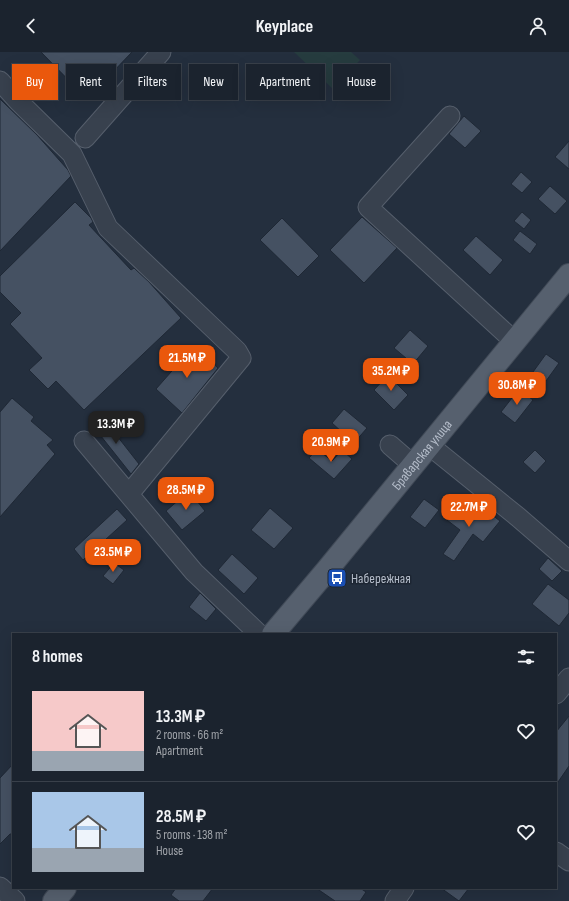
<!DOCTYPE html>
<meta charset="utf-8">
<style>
body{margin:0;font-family:"Sofia Sans Condensed",sans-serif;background:#282f3a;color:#f1f3f6;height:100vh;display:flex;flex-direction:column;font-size:15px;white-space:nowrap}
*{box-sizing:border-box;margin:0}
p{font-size:13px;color:#a0a4aa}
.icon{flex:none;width:22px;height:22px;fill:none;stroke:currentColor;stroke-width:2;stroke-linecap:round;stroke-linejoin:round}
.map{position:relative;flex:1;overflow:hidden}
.side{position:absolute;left:12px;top:581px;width:545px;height:256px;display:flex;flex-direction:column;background:#1b232e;border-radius:0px;box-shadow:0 4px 16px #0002,0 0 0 1px #39404a}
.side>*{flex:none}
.guide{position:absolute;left:12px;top:12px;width:545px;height:36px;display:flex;gap:8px}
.price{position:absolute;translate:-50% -34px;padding:0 9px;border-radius:8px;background:#ea580c;color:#fff;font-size:13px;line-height:26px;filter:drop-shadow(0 1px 2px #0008)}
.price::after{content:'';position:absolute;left:50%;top:24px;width:12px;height:9px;margin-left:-6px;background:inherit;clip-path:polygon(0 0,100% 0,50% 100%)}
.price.selected{background:#222;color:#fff}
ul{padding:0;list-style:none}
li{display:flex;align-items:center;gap:12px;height:100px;padding:0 20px}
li+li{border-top:1px solid #39404a}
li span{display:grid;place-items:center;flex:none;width:112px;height:80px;border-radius:0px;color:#555}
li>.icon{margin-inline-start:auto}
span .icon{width:48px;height:48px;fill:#fffc;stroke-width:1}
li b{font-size:17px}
h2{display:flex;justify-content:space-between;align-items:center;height:48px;padding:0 20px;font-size:17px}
.chip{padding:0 14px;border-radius:0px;background:#1b232e;box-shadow:0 4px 16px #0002,0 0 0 1px #39404a;font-size:14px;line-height:36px}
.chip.selected{background:#ea580c;color:#fff}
header{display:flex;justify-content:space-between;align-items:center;height:52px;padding:0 20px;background:#1b232e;font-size:18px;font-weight:700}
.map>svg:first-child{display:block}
.green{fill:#263c3f}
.building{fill:#455162;stroke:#1f2835}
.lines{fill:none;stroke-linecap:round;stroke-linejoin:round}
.minor-casing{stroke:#565f6c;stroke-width:21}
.major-casing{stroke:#414a57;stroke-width:24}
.minor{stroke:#38414e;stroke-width:19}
.major{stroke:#56606e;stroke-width:22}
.labels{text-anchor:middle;stroke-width:3;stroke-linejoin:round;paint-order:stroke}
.street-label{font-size:14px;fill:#b4bcc9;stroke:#1d2633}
.poi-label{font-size:14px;fill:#b4bcc9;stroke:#1d2633;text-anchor:start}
</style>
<header><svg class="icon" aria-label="back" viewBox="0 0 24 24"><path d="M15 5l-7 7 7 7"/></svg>Keyplace<svg class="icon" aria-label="person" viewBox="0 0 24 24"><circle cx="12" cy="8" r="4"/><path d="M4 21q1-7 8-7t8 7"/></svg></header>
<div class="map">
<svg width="569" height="849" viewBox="0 0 569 849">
<rect width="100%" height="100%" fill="#242f3e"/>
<path class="green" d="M294,0H351L360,8L333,37Z"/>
<path class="building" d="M41,0H132L87,47Z
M0,47L37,83L68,118L71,124L0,199Z
M464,64L481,79L465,96L449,82Z
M569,89V117L555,105Z
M521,120L532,130L522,141L511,132Z
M550,134L567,149L555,162L538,147Z
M75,150L91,166L93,170L89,173L131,218L134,216L149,230L181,266L84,358L56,329L48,337L29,318L42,306L10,272L21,261L0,240V224Z
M522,160L531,168L524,177L514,169Z
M362,165L397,196L364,231L330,198Z
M282,166L319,204L298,225L260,188Z
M520,179L537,192L530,202L513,188Z
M476,184L503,208L490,223L463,198Z
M410,278L428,294L413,312L394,296Z
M194,294L218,316L182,361L156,337Z
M546,302L559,311L546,329L533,320Z
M388,323L408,343L394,358L374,338Z
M519,337L533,348L515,371L501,360Z
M12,346L34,365L31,369L53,388L47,393L55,402L0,465V360Z
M344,357L367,376L354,391L332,371Z
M103,366L139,412L131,422L93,374Z
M317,397L332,409L342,398L352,407L334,427L309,406Z
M535,398L546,409L535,421L523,410Z
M189,439L205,459L182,478L166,459Z
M424,447L439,458L425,476L410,465Z
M478,452L500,469L483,490L473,482L454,509L443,502L460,478L443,465L451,455L466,467Z
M270,456L293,476L274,497L251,478Z
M117,457L127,468L83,508L74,497Z
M232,502L258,526L244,542L218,518Z
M548,506L562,519L552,529L539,517Z
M114,511L124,518L113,532L103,524Z
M548,532L569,548V561L559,574L532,552Z
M200,541L216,557L206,569L189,555Z
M569,664V714L556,733V680Z
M13,712V782H10L0,792V726Z
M176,836H213L203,849H179L171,843Z
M316,836H360L366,840L360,849H335Z
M441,836H469L459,849Z"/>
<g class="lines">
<defs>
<path id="minor" d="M0,29L18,49L72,102L108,176L237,299L241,306L129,442
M450,64L368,155L514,289
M85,86L161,0
M84,389L194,520L259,582
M390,393L413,413
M429,393L518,465L569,509
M556,642L569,626
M556,800L569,809
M0,835L15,849
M395,849L404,836"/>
<g id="major">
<path id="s1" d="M273,582L327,518L569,223"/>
<path d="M54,849L65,836"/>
</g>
</defs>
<use href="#minor" class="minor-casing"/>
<use href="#major" class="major-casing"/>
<use href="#minor" class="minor"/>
<use href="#major" class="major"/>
</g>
<defs>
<symbol id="bus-square" viewBox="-11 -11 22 22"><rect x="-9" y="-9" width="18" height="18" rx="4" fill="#1a4fb4" stroke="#1d2633"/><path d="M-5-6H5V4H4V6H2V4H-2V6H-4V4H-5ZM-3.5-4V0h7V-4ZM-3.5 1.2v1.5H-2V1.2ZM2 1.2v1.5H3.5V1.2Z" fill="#fff"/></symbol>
</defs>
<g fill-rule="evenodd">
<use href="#bus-square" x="326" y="515" width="22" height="22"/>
</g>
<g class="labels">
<g class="street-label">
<text dy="5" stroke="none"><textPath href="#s1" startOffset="233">Браварская улица</textPath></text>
</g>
<g class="poi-label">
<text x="351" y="531">Набережная</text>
</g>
</g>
</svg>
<b class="price" style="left:187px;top:327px">21.5M ₽</b>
<b class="price" style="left:391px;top:340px">35.2M ₽</b>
<b class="price" style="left:517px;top:354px">30.8M ₽</b>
<b class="price selected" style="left:116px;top:393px">13.3M ₽</b>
<b class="price" style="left:331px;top:411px">20.9M ₽</b>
<b class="price" style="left:186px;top:459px">28.5M ₽</b>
<b class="price" style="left:469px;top:476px">22.7M ₽</b>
<b class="price" style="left:113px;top:521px">23.5M ₽</b>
<div class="guide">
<a class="chip selected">Buy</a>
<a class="chip">Rent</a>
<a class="chip">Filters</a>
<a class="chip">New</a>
<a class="chip">Apartment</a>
<a class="chip">House</a>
</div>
<section class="side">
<h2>8 homes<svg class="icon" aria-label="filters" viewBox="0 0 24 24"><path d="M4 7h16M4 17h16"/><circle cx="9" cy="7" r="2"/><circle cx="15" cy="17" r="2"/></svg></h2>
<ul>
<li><span style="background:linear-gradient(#f6c9c9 75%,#9aa5b1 0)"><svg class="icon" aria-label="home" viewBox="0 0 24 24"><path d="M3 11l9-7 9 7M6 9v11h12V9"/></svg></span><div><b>13.3M ₽</b><p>2 rooms · 66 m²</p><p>Apartment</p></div><svg class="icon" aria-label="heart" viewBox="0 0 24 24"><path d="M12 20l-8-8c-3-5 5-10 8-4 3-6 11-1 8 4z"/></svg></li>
<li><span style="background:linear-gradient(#a9c7e8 70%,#9aa5b1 0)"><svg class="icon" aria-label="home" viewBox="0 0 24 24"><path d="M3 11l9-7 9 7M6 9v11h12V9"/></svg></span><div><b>28.5M ₽</b><p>5 rooms · 138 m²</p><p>House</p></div><svg class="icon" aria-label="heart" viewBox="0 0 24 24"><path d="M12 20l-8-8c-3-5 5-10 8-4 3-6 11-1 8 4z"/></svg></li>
</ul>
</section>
</div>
